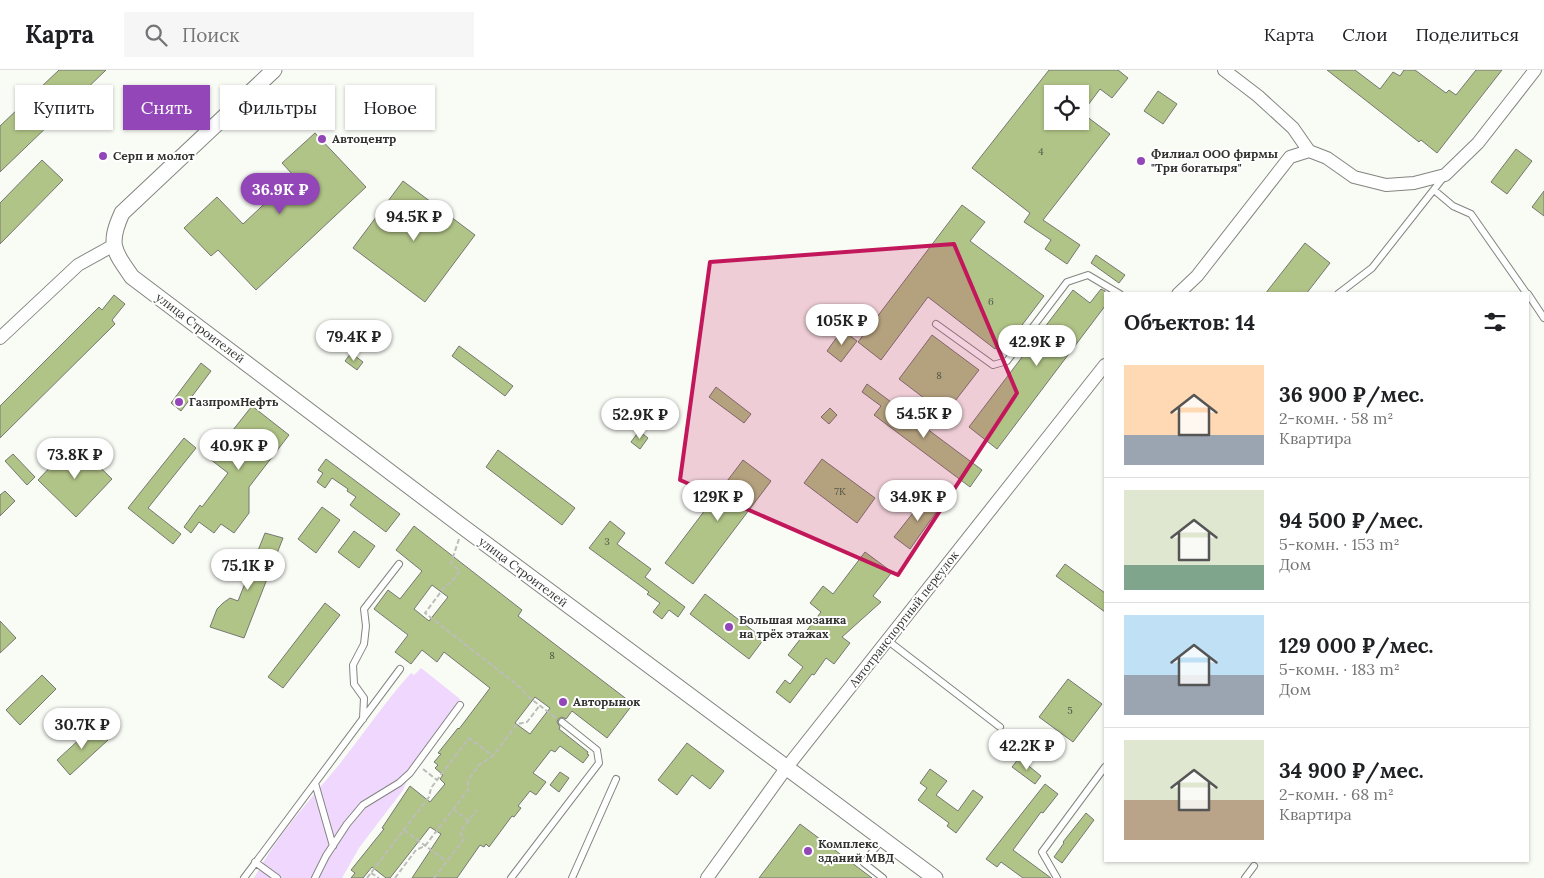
<!DOCTYPE html>
<html lang="ru">
<meta charset="utf-8">
<style>
body{margin:0;font-family:Lora,serif;background:#f6f6f6;color:#202124;height:100vh;display:flex;flex-direction:column;font-size:19px;white-space:nowrap}
*{box-sizing:border-box;margin:0}
p{font-size:16px;color:#757577}
.icon{flex:none;width:28px;height:28px;fill:none;stroke:currentColor;stroke-width:2;stroke-linecap:round;stroke-linejoin:round}
.map{position:relative;flex:1;overflow:hidden}
.details{position:absolute;left:1104px;top:222px;width:425px;height:570px;display:flex;flex-direction:column;background:#fff;border-radius:0px;box-shadow:0 1px 4px #0004}
.details>*{flex:none}
.hud{position:absolute;left:15px;top:15px;width:475px;height:45px;display:flex;gap:10px}
.controls{position:absolute;left:1044px;top:15px;display:grid;gap:10px}
.controls a{display:grid;place-items:center;width:45px;height:45px;border-radius:0px;background:#fff;box-shadow:0 1px 4px #0004;font-size:25px}
.price{position:absolute;translate:-50% -42px;padding:0 11px;border-radius:18px;background:#fff;color:#222;font-size:16px;line-height:32px;filter:drop-shadow(0 1px 2px #0008)}
.price::after{content:'';position:absolute;left:50%;top:30px;width:15px;height:11px;margin-left:-8px;background:inherit;clip-path:polygon(0 0,100% 0,50% 100%)}
.price.selected{background:#9246b7;color:#fff}
ul{padding:0;list-style:none}
li{display:flex;align-items:center;gap:15px;height:125px;padding:0 20px}
li+li{border-top:1px solid #e0e0e0}
li span{display:grid;place-items:center;flex:none;width:140px;height:100px;border-radius:0px;color:#555}
li>.icon{margin-inline-start:auto}
span .icon{width:60px;height:60px;fill:#fffc;stroke-width:1}
li b{font-size:21px}
h2{display:flex;justify-content:space-between;align-items:center;height:60px;padding:0 20px;font-size:21px}
.pill{padding:0 18px;border-radius:0px;background:#fff;box-shadow:0 1px 4px #0004;font-size:18px;line-height:45px}
.pill.selected{background:#9246b7;color:#fff}
header{display:flex;align-items:center;gap:30px;box-sizing:border-box;height:70px;padding:0 25px;background:#fff;border-bottom:1px solid #e0e0e0}
header strong{font-size:24px}
nav{display:flex;gap:28px;margin-inline-start:auto;font-size:18px}
.search{width:350px;height:45px;background:#f6f6f6;display:flex;align-items:center;gap:12px;box-sizing:border-box;padding:0 18px;border-radius:0px;color:#757577;font-size:19px}
.map>svg:first-child{display:block}
.green{fill:#f0d7fe}
.building{fill:#b1c487;stroke:#757772;fill-rule:evenodd}
.lines{fill:none;stroke-linecap:round;stroke-linejoin:round}
.service-casing{stroke:#838580;stroke-width:8}
.minor-casing{stroke:#838580;stroke-width:14}
.tertiary-casing{stroke:#838580;stroke-width:17}
.path{stroke:#bcbdb9;stroke-width:2;stroke-dasharray:5 2.5;stroke-linecap:butt}
.service{stroke:#fff;stroke-width:6}
.minor{stroke:#fff;stroke-width:12}
.tertiary{stroke:#fff;stroke-width:15}
.marked{fill:#c2185b;fill-opacity:0.2;stroke:#c2185b;stroke-width:4;stroke-linejoin:round}
.poi-dot{fill:#9246b7;stroke:#fff;stroke-width:2}
.labels{text-anchor:middle;stroke-width:4;stroke-linejoin:round;paint-order:stroke}
.number-label{font-size:10px;fill:#515646}
.poi-label{font-size:12px;font-weight:bold;fill:#313230;stroke:#fff;text-anchor:start}
.street-label{font-size:12px;fill:#313230;stroke:#fff}
</style>
<header>
<strong>Карта</strong>
<div class="search"><svg class="icon" aria-label="search" viewBox="0 0 24 24"><circle cx="10" cy="10" r="6"/><path d="M15 15l6 6"/></svg>Поиск</div>
<nav><a>Карта</a><a>Слои</a><a>Поделиться</a></nav>
</header>
<div class="map">
<svg width="1544" height="808" viewBox="0 0 1544 808">
<rect width="100%" height="100%" fill="#f9fbf5"/>
<path class="green" d="M421,598L460,629L417,687L403,720L359,778L342,808H254C276,767 308,732 338,696C363,665 384,633 411,603L414,605Z"/>
<path class="building" d="M59,0H106L0,102V56Z
M1049,0H1118L1128,8L1112,28L1100,19L1082,43L1110,64L1043,150L1080,175L1067,194L1045,179L1051,170L1024,152L1030,143L972,98ZM1052,24H1080V51H1052Z
M1327,0H1355L1380,19L1393,2L1400,6L1404,0H1415L1446,23L1449,20L1456,25L1476,0H1502L1437,83L1421,70L1419,72Z
M1158,21L1177,34L1163,54L1144,41Z
M315,63L366,117L256,220L218,180L211,186L184,158L217,127L243,154L294,106L282,93Z
M1516,79L1532,91L1507,124L1491,112Z
M42,90L63,110L0,174V133Z
M403,111L475,165L425,232L353,178Z
M1544,121V146L1532,137Z
M962,135L985,152L970,171L1044,226L1010,271L1004,266L995,279L928,227L881,290L858,272Z
M1305,173L1330,193L1306,224H1265Z
M1096,185L1125,205L1119,213L1091,193Z
M1101,219L1105,221V236L997,379L969,357L1073,220L1090,233Z
M114,225L125,234L112,250L115,254L0,368V336L99,237L102,240Z
M842,260L857,271L841,292L827,281Z
M932,265L979,300L945,344L899,309Z
M459,276L513,316L505,326L452,286Z
M351,283L363,292L357,300L345,291Z
M201,293L211,301L181,341L171,333Z
M867,314L982,400L970,417L874,345L881,336L862,322Z
M716,317L751,344L744,353L709,327Z
M252,336L289,365L249,417V443L234,463L221,454L214,463L199,452L191,463L184,457L200,435L202,437L228,403L210,389Z
M830,338L837,345L829,354L821,347Z
M639,361L648,368L640,379L631,372Z
M184,368L196,378L148,438L181,464L173,474L128,438Z
M74,372L112,409L76,447L38,410Z
M498,380L575,438L562,455L486,397Z
M13,384L35,407L27,415L5,391Z
M326,389L400,444L386,462L350,435L356,427L347,421L348,419L332,408L325,418L317,412L323,403L318,400Z
M822,389L875,428L857,453L804,413Z
M743,390L771,411L693,514L665,493Z
M5,421L15,431L0,446V425Z
M928,424L942,434L910,479L894,467Z
M322,437L340,450L316,483L298,469Z
M610,451L625,463L617,474L651,499L645,507L685,537L678,547L669,540L662,549L653,542L660,533L647,524L649,522L589,478Z
M414,456L522,540L518,546L633,634L607,668L572,641L566,649L562,647L558,649L557,652L560,657L559,659L588,682L587,684L589,685L583,693L560,676L555,682L551,680L533,703L546,712L536,725L530,721L518,736L521,738L514,747L512,746L489,777L486,774L484,777L480,775L457,808H412L441,764L430,757L390,808H386L372,797L363,808H351L355,803L351,800L384,759L382,758L410,716L430,732L445,714L440,709L443,705L435,698L438,695L434,692L441,684L438,683L458,658L459,659L490,618L444,582L437,592L422,580L411,594L395,582L408,565L374,539L388,520L400,529L422,501L396,480ZM432,515L448,527L429,551L414,539ZM535,627L550,638L530,664L515,653Z
M354,461L375,476L359,498L338,482Z
M265,463L283,468L244,568L210,557L217,539L223,533L230,528L238,531Z
M865,482L892,502L873,526L881,532L842,567L850,573L834,594L826,588L814,605L812,604L790,633L776,622L785,610L790,614L803,597L788,585L821,542L810,533L823,516L833,524Z
M1065,494L1105,523V542L1056,506Z
M705,524L764,569L749,589L690,544Z
M325,533L340,545L283,618L268,607Z
M0,551L16,568L0,583Z
M42,605L56,619L20,655L6,640Z
M1068,609L1102,634L1073,672L1039,647Z
M95,655L108,670L70,705L57,690Z
M687,673L724,701L710,719L692,705L677,725L658,710Z
M1019,688L1041,706L1035,714L1012,697Z
M930,699L947,711L936,725L958,741L973,720L983,727L956,763L947,756L949,753L918,730L927,718L920,713Z
M560,702L569,708L559,722L550,715Z
M1045,714L1058,724L1043,743L1041,742L1013,780L1051,808H1023L1001,792L997,797L986,789Z
M1086,743L1094,750L1062,793L1054,787L1064,773L1063,772Z
M800,754L872,808H759Z"/>
<g class="lines">
<defs>
<path id="service" d="M1434,120L1453,136L1471,144L1527,224
M1338,224L1372,198L1443,108
M1528,224L1544,248
M936,254L993,295L1007,291L1067,212L1088,205L1120,224
M887,570L1000,657
M363,649L364,628L354,614L353,595L364,574L366,556L364,539L399,494
M315,713L333,776
M882,769L864,793L883,808
M255,792L277,808
M244,808L400,599
M315,808L326,786L347,754L363,735L399,713L410,703L460,635
M511,808L599,693L597,680L562,652
M572,808L616,709
M1057,808L1042,782L1105,697
M1245,808L1254,796"/>
<path id="minor" d="M1224,0L1258,26L1293,58L1309,81
M1309,81L1327,88L1354,107L1386,115L1414,113L1445,105L1478,73L1535,0
M1178,224L1197,206L1290,87L1309,81
M0,268L78,195L114,175
M707,808L787,697L1105,295"/>
<path id="tertiary" d="M274,0L122,143C108,174 113,180 132,207L459,454L935,808"/>
</defs>
<use href="#service" class="service-casing"/>
<use href="#minor" class="minor-casing"/>
<use href="#tertiary" class="tertiary-casing"/>
<path class="path" d="M459,469L451,493L460,501L451,513L446,515L425,543L521,618L526,625L556,648
M423,699L437,710
M453,739L469,751
M404,760L446,791
M371,803L379,808
M367,808L429,727L431,718L469,668L493,686
M395,808L416,780L425,776L468,720V710L480,694L493,686L517,654L527,652L540,635
M434,808L464,769L460,762L477,740"/>
<use href="#service" class="service"/>
<use href="#minor" class="minor"/>
<use href="#tertiary" class="tertiary"/>
</g>
<path class="marked" d="M954,174L1017,323L898,505L680,410L710,192Z"/>
<g class="poi-dot">
<circle cx="322" cy="69" r="5"/>
<circle cx="103" cy="86" r="5"/>
<circle cx="1141" cy="91" r="5"/>
<circle cx="179" cy="332" r="5"/>
<circle cx="729" cy="557" r="5"/>
<circle cx="563" cy="632" r="5"/>
<circle cx="808" cy="781" r="5"/>
</g>
<g class="labels">
<g class="number-label">
<text x="1041" y="85">4</text>
<text x="991" y="235">6</text>
<text x="939" y="309">8</text>
<text x="840" y="425">7К</text>
<text x="607" y="475">3</text>
<text x="552" y="589">8</text>
<text x="1070" y="644">5</text>
</g>
<g class="poi-label">
<text x="332" y="73">Автоцентр</text>
<text x="1151" y="88">Филиал ООО фирмы<tspan x="1151" dy="14">"Три богатыря"</tspan></text>
<text x="113" y="90">Серп и молот</text>
<text x="189" y="336">ГазпромНефть</text>
<text x="739" y="554">Большая мозаика<tspan x="739" dy="14">на трёх этажах</tspan></text>
<text x="573" y="636">Авторынок</text>
<text x="818" y="778">Комплекс<tspan x="818" dy="14">зданий МВД</tspan></text>
</g>
<g class="street-label">
<text transform="translate(200 258) rotate(37)" y="4">улица Строителей</text>
<text transform="translate(523 502) rotate(37)" y="4">улица Строителей</text>
<text transform="translate(904 549) rotate(-52)" y="4">Автотранспортный переулок</text>
</g>
</g>
</svg>
<div class="controls">
<a><svg class="icon" aria-label="locate" viewBox="0 0 24 24"><circle cx="12" cy="12" r="6"/><path d="M12 2v4M12 18v4M2 12h4M18 12h4"/></svg></a>
</div>
<b class="price selected" style="left:280px;top:145px">36.9K ₽</b>
<b class="price" style="left:414px;top:172px">94.5K ₽</b>
<b class="price" style="left:842px;top:276px">105K ₽</b>
<b class="price" style="left:354px;top:292px">79.4K ₽</b>
<b class="price" style="left:1037px;top:297px">42.9K ₽</b>
<b class="price" style="left:924px;top:369px">54.5K ₽</b>
<b class="price" style="left:640px;top:370px">52.9K ₽</b>
<b class="price" style="left:239px;top:401px">40.9K ₽</b>
<b class="price" style="left:75px;top:410px">73.8K ₽</b>
<b class="price" style="left:718px;top:452px">129K ₽</b>
<b class="price" style="left:918px;top:452px">34.9K ₽</b>
<b class="price" style="left:248px;top:521px">75.1K ₽</b>
<b class="price" style="left:82px;top:680px">30.7K ₽</b>
<b class="price" style="left:1027px;top:701px">42.2K ₽</b>
<div class="hud">
<a class="pill">Купить</a>
<a class="pill selected">Снять</a>
<a class="pill">Фильтры</a>
<a class="pill">Новое</a>
</div>
<section class="details">
<h2>Объектов: 14<svg class="icon" aria-label="filters" viewBox="0 0 24 24"><path d="M4 7h16M4 17h16"/><circle cx="9" cy="7" r="2"/><circle cx="15" cy="17" r="2"/></svg></h2>
<ul>
<li><span style="background:linear-gradient(#ffd9b3 70%,#9aa5b1 0)"><svg class="icon" aria-label="home" viewBox="0 0 24 24"><path d="M3 11l9-7 9 7M6 9v11h12V9"/></svg></span><div><b>36 900 ₽/мес.</b><p>2-комн. · 58 m²</p><p>Квартира</p></div></li>
<li><span style="background:linear-gradient(#dfe7d0 75%,#7fa58c 0)"><svg class="icon" aria-label="home" viewBox="0 0 24 24"><path d="M3 11l9-7 9 7M6 9v11h12V9"/></svg></span><div><b>94 500 ₽/мес.</b><p>5-комн. · 153 m²</p><p>Дом</p></div></li>
<li><span style="background:linear-gradient(#bfe0f5 60%,#9aa5b1 0)"><svg class="icon" aria-label="home" viewBox="0 0 24 24"><path d="M3 11l9-7 9 7M6 9v11h12V9"/></svg></span><div><b>129 000 ₽/мес.</b><p>5-комн. · 183 m²</p><p>Дом</p></div></li>
<li><span style="background:linear-gradient(#dfe7d0 60%,#b9a48a 0)"><svg class="icon" aria-label="home" viewBox="0 0 24 24"><path d="M3 11l9-7 9 7M6 9v11h12V9"/></svg></span><div><b>34 900 ₽/мес.</b><p>2-комн. · 68 m²</p><p>Квартира</p></div></li>
</ul>
</section>
</div>
